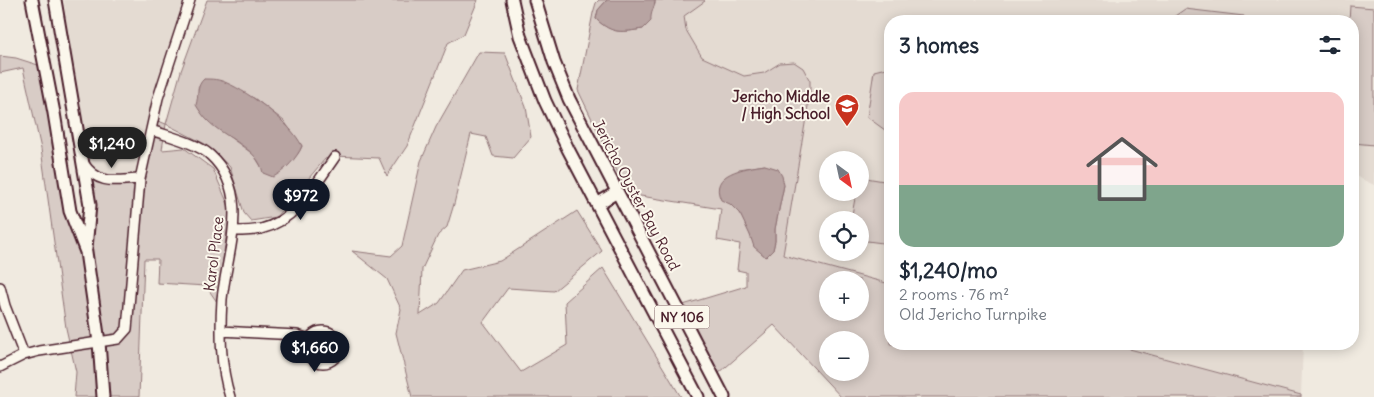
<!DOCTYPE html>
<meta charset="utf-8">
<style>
body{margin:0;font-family:Delius,sans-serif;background:#f2f2f3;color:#1f2937;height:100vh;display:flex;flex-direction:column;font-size:19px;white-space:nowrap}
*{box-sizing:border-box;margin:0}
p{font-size:16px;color:#747a83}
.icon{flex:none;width:28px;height:28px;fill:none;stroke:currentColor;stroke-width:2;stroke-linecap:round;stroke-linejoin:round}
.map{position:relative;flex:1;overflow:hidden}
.panel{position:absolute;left:884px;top:15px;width:475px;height:335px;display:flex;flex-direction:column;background:#fff;border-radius:20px;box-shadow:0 2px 12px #0003}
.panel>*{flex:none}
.needle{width:32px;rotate:147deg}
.buttons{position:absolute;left:819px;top:151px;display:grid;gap:10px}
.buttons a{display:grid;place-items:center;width:50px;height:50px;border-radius:50%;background:#fff;box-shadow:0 2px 12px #0003;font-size:25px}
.price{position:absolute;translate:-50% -42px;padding:0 11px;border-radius:18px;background:#111827;color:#fff;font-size:16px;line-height:32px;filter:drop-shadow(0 1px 2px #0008)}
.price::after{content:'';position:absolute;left:50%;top:30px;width:15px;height:11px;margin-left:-8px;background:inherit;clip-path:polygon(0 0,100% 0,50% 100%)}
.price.on{background:#222;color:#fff}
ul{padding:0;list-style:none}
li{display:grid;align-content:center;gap:10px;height:265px;padding:0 15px}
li+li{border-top:1px solid #e0e1e3}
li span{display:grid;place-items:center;height:155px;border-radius:15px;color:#555}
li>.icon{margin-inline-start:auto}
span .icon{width:90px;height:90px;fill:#fffc;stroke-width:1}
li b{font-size:21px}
h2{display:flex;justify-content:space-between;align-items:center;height:60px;padding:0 15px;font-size:21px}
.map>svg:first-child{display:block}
.built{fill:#e4dbd2;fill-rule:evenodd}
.green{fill:#d8ccc6;stroke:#917678;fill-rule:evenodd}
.water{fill:#b8a4a2;stroke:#8c6f72}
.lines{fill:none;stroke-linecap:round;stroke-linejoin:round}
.minor-casing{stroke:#4a1f2b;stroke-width:12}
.major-casing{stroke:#4a1f2b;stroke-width:15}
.minor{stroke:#fbf7ec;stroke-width:9}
.major{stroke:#fbf7ec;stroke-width:11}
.labels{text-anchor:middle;stroke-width:4;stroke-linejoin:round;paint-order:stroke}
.shield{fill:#fbf7ec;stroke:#7f6065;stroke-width:1}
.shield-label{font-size:14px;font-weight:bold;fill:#4a1f2b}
.poi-label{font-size:15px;font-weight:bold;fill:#4a1f2b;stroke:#fbf7ec;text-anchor:end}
.street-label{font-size:15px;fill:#4a1f2b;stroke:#fbf7ec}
</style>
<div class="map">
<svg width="1374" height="397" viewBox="0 0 1374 397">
<rect width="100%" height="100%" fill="#f0eae0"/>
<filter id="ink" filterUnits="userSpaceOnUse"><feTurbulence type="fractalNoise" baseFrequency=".02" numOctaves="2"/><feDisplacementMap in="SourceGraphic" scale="10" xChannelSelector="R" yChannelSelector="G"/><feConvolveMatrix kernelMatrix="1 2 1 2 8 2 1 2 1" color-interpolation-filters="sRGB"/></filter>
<g filter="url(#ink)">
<path class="built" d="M64,0H189L139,178L103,179L83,160L72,85Z
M704,0H1374V185L1353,175L1352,21H890V284L783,255L810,94L780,63L764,73L744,76L702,57L686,30L684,15L704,1ZM828,160H860V192H828ZM828,220H860V252H828Z
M1111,344H1303L1301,395Z"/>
<path class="green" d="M207,0H478L464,34L448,43L407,146L387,176L379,158L334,156L325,159L276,217L251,221L244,213L230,167L205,144L166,124L162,150L184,148L213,169L230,209L217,302L206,286L157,283L158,259H144L139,397H74L76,372L66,328L41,149L23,68L0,73V56L16,58L38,65L68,210L86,251L83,160L103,179L139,178L153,119L166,124L181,71ZM204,79L254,98L284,121L302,146C297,159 290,159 285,169L262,168L254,155L208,121L199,109L198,88Z
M599,0H607L598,10L596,19C613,35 623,32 643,29L655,4V0H704L705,1L684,16L686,30L702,57L744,76L764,73L780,63L794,62L803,68L810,81V94L783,255L890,284V344H1111L1301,395V397H841L774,325L718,374L683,305L746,286V272L737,270L740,244L717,240L721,209L628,194L578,90L593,13L596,3ZM765,165L784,185L775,229V241L773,250L766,257C749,244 752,232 741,216C738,211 733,207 730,204L739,169ZM828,280H860V312H828ZM828,340H860V372H828Z
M1350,6L1374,8V145L1353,143L1352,21H1349Z
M1185,9L1244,16V21H1172V18Z
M479,52L505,53L526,107L531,137L513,158L493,156L486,137L471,134L454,204L447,227L438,235L422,269L420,315L439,303L462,270L500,261L577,211L602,251L554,291L508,288L483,322L521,372L567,345L565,302L603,268L681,397H412L396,333L401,309L387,279L352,251L391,256L402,246L421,161L436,127Z
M890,67V132L889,133L867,117L874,71Z
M860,177L884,181L890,187V244L860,240V220H851L856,193L860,192Z"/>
<path class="water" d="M607,0H655C655,8 650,12 651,21L643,29C622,32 613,35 596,19L598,10Z
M204,79C212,79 219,79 227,83C250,93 291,123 302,146C297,158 285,171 273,177L263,173C258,147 224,138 207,120C203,116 199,110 196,105C199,95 196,86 204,79Z
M765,165L778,169L782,176L784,185L775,229V241L773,250L766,257L754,247L750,235L740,214L730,204L721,200C708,173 745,168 765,165Z"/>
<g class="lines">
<defs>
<path id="minor" d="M151,130C168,136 197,143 210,155C252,193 227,252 222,299C220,333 220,365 230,397
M84,164C99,186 116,180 140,179
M233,231C242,231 252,231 261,229C297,220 315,185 335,157
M0,287L5,306L24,355
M221,331L297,335L309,339
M307 347a16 16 0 1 1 32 0a16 16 0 1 1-32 0Z
M0,367L24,355L39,351L118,339L127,329L140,179L158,98L190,0"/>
<path id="major" d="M32,0L54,113L70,211L86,252L99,342L103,397
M55,0L90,205L86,248
M512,0L520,36L545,101L568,149L698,397
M535,0L554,62L569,99L724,397
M597,204L617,192"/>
</defs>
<use href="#minor" class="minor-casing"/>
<use href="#major" class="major-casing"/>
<use href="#minor" class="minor"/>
<use href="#major" class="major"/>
</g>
</g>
<defs>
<symbol id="school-pin" viewBox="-11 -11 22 30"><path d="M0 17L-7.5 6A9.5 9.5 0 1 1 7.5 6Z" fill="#c8321e" stroke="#fbf7ec"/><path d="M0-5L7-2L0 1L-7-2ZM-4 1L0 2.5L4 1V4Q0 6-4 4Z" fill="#fff"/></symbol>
</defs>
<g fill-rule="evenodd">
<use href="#school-pin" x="833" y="92" width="28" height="38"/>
</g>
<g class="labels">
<rect class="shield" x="654.5" y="305.5" width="55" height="23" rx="4"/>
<g class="shield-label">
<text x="682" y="322">NY 106</text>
</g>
<g class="poi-label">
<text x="830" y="102">Jericho Middle<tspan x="830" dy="17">/ High School</tspan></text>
</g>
<g class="street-label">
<text transform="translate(636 195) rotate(62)" y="5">Jericho Oyster Bay Road</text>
<text transform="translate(214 254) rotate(-83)" y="5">Karol Place</text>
</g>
</g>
</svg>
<div class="buttons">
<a><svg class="needle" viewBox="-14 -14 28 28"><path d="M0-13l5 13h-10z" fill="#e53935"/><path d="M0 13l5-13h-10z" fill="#747a83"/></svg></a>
<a><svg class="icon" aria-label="locate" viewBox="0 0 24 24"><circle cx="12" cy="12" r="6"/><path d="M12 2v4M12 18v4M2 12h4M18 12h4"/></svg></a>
<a>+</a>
<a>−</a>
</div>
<b class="price on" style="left:112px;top:169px">$1,240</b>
<b class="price" style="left:301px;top:221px">$972</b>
<b class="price" style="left:315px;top:373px">$1,660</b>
<section class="panel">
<h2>3 homes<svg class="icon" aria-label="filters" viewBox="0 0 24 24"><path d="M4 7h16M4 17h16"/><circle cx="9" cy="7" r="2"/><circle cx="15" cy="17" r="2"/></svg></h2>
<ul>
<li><span style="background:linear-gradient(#f6c9c9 60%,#7fa58c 0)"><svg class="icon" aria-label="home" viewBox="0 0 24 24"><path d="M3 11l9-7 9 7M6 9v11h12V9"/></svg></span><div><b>$1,240/mo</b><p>2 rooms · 76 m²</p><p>Old Jericho Turnpike</p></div></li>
</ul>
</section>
</div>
